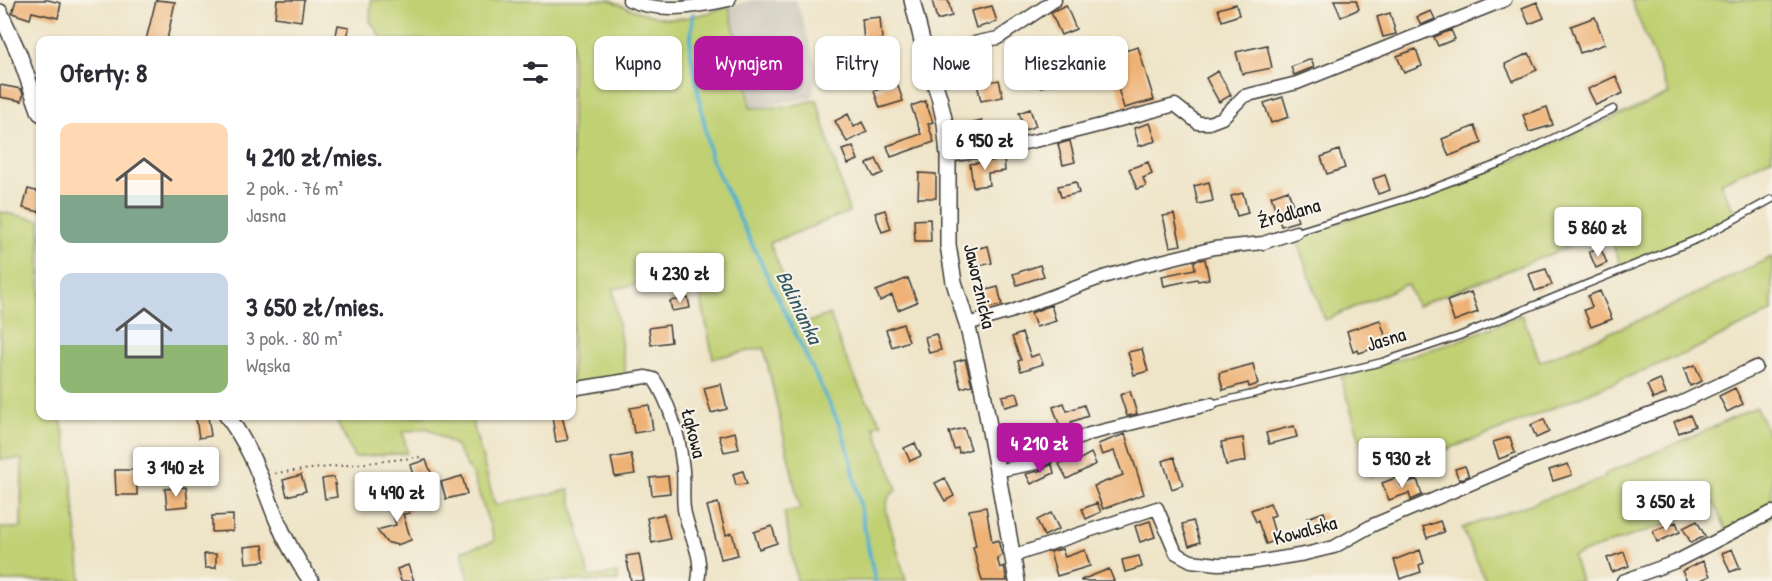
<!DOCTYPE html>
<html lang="pl">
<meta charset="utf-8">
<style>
body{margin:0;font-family:"Patrick Hand",sans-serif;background:#f2f2f3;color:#2b2b33;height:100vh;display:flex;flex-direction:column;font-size:22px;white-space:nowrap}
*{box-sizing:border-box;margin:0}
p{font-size:20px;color:#7c7c81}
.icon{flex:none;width:33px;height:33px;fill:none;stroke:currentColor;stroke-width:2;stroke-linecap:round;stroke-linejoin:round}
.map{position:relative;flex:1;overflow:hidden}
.panel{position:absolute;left:36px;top:36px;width:540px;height:384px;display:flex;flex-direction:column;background:#fff;border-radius:12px;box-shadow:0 2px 4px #0004}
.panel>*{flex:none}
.guide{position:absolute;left:594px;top:36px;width:570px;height:54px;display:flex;gap:12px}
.price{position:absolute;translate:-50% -51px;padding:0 14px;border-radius:6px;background:#fff;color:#222;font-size:20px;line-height:39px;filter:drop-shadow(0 2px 3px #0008)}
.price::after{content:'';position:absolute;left:50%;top:36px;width:18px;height:14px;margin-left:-9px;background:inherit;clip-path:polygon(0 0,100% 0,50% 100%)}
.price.active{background:#b5179e;color:#fff}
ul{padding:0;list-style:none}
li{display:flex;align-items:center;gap:18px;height:150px;padding:0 24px}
li span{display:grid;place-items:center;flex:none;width:168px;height:120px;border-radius:12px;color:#555}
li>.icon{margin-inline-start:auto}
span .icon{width:72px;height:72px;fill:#fffc;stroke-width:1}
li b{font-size:26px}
h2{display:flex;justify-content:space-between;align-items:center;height:72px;padding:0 24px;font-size:26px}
.pill{padding:0 21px;border-radius:12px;background:#fff;box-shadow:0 2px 4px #0004;font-size:21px;line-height:54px}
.pill.active{background:#b5179e;color:#fff}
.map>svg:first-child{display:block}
.industrial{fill:#c8c4b8}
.green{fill:#c0d072;stroke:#6e7647;stroke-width:1.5}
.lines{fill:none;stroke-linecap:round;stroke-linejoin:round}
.stream{stroke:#4eb0cd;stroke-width:4}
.building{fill:#efb276}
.service-casing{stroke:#3c3a36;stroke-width:9}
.minor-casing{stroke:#3c3a36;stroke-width:15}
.tertiary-casing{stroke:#3c3a36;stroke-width:18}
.path{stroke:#3c3a36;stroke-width:2;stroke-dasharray:1.5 4.5;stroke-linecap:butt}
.service{stroke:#fff;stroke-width:6}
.minor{stroke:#fff;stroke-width:12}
.tertiary{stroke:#fff;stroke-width:15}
.labels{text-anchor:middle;stroke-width:4.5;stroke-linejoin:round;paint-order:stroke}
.street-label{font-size:20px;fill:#1c1c1c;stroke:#f7f3e8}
.water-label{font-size:21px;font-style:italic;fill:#305763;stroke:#f7f3e8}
</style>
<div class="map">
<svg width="1772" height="581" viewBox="0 0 1772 581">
<rect width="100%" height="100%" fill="#f7f3e8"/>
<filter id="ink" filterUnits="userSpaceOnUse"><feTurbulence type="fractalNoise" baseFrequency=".0167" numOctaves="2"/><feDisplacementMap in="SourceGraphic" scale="12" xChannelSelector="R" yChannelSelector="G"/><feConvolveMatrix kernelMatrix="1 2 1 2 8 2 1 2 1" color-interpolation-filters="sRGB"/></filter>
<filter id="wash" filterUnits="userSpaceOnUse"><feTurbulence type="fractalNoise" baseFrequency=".008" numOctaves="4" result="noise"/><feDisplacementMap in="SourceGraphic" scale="24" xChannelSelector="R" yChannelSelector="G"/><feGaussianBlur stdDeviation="1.35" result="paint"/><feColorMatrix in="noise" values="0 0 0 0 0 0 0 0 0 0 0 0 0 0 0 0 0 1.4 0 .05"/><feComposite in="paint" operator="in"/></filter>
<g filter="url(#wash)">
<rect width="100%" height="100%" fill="#eee4c7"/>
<path class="industrial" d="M751,0H796L818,69L812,97L750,109L748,90L729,7Z"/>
<path class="green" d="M371,0H611C623,7 660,20 674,19C692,18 711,12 729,7L748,90L750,108L785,107L817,100L849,212L770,243L802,325L830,314L841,347L862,393L882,424L874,426L897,489L888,498L886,511L906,581H797L784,512L800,509L764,348L713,358L696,273L613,289L626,376L572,385V40H383L370,21Z
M1631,0H1772V158L1720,183L1736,215L1697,235L1622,267L1607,232L1417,306L1407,284L1325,320L1295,236L1410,200L1507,163L1669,94Z
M0,212L40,220V416H60L70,460L81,581H0V528H21L22,459H0Z
M1772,257V311L1693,350L1497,431L1371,477L1341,377L1455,342L1522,315L1540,362L1663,310Z
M1756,407L1772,441V516L1730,538L1714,503L1675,521L1573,556L1581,581H1486L1462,528L1605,478V474L1698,434Z
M334,416H471L495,505L569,490L589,577L617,573L618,581H469L462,551L495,541L473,476L455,445L427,428L403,432L407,453L354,457Z"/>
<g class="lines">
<path class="stream" d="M693,14L690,49L711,159L841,428L851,460L875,581"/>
</g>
<g id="blocks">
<path class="building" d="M16,0H48L61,3L58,18L32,12L30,19L12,13Z
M156,0L175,2L167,40H146Z
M277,0H304L301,21L275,17Z
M932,0H948L952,16L937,20Z
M1334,0H1356L1359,9L1341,17Z
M1537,2L1544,18L1529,24L1522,8Z
M1236,4L1239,15L1222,21L1218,9Z
M1066,5L1076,29L1061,35L1051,12Z
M992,6L997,22L976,28L971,11Z
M1431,11L1435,19L1421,25L1417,17Z
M1390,13L1396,34L1383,37L1377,17Z
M880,17L882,40L864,42L862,19Z
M1595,17L1605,44L1580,53L1571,26Z
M338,25L349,27L347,40H335Z
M1451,30L1455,39L1438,46L1434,37Z
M1038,39L1043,57L1025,61L1021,43Z
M1267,45L1272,68L1242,74L1236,52Z
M1138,47L1154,100L1124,108L1108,56Z
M1416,49L1422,66L1404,73L1397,56Z
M1529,53L1537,70L1513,81L1505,64Z
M1311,59L1314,67L1294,75L1291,67Z
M1055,71L1058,83L1040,87L1038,75Z
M1218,71L1231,95L1219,102L1206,78Z
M1616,76L1623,93L1596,105L1588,89Z
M999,80L1003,97L981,101L977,84Z
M897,83L903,101L880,108L874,91Z
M0,85L21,89L23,94L22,101L0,97Z
M1283,97L1289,117L1271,123L1264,103Z
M925,101L933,122L928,124L934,142L891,157L887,146L921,134L911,106Z
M1547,107L1553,125L1529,132L1523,115Z
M1030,109L1036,126L1025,130L1019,113Z
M848,114L854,127L862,122L867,132L847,142L835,121Z
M982,121L986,138L965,143L961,126Z
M1150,123L1156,141L1139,146L1134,128Z
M1475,126L1482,143L1449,156L1442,139Z
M1070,141L1075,162L1063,165L1058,144Z
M853,147L858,160L848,164L842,150Z
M1339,150L1345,168L1327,174L1321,157Z
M876,159L883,173L874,177L867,164Z
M1004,159L1005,171L988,173L989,185L973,187L970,164Z
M1148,162L1152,174L1143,178L1146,186L1137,189L1129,169Z
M919,173L936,174V198H918Z
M1385,175L1390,190L1378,194L1373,179Z
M1076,182L1079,193L1061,197L1058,186Z
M1209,182L1213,201L1198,204L1194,186Z
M28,189L40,192V212L23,208Z
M1288,190L1298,221L1281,226L1271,196Z
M1243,193L1248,213L1237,216L1231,196Z
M885,210L891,229L882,232L875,213Z
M1174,214L1181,245L1170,247L1163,216Z
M930,219L931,241H915L914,220Z
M988,246L992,263L974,267L970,250Z
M1600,247L1607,263L1596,268L1589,252Z
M1205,259L1209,279L1198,281L1197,279L1164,286L1162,276L1195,269L1194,261Z
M1040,265L1044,276L1017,285L1013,274Z
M1546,269L1552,285L1535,291L1529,274Z
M908,278L917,302L898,310L892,295L880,301L876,291Z
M998,287L1002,305L983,309L979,292Z
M1600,291L1612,319L1591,327L1584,310L1592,307L1588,296Z
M1471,292L1478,312L1454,321L1447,301Z
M688,298L690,308L672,311L670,301Z
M1051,305L1056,321L1036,327L1031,313Z
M1380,320L1387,341L1384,342L1385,345L1359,353L1358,350L1353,352L1347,331Z
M903,324L909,341L892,347L886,330Z
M669,325L671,342L651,345L649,328Z
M1022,333L1031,357L1039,354L1043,364L1021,371L1018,361L1021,360L1012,337Z
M936,334L941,350L929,353L925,337Z
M1142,349L1148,371L1134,375L1128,352Z
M965,359L972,385L961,388L954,362Z
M1253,364L1258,384L1249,387L1248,383L1223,390L1219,373Z
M1695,365L1702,381L1690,386L1684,369Z
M1660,379L1666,394L1653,399L1647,385Z
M721,384L727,409L711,413L704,388Z
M1735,388L1743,404L1727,412L1719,396Z
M1130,391L1137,414L1127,416L1120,395Z
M1017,393L1020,403L1005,407L1002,396Z
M1064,403L1067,411L1084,405L1088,416L1071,422L1074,431L1063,435L1053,407Z
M649,405L653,430L634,433L630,408Z
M1690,415L1695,426L1679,433L1674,422Z
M552,416H562L568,440L556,442Z
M208,417L211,436L199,438L196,419Z
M1544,419L1549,432L1536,438L1531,425Z
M1294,426L1297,437L1269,444L1266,433Z
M964,428L971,449L959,453L958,448L954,449L949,432Z
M735,432L739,449L724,452L719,436Z
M1041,432L1046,448L1034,455L1025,457L1019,439Z
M1125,434L1144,494L1103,509L1094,486L1123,475L1114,451L1102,455L1098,444Z
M1510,437L1515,453L1499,459L1493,442Z
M1243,438L1246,461L1226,465L1221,442Z
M915,443L921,456L910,461L904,448Z
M1091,453L1096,464L1067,479L1059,464L1074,456L1077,461Z
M631,454L635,474L615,477L611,458Z
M1174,457L1183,485L1172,489L1163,461Z
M426,460L432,475L415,481L410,465Z
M167,462L168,475L156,476L154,463Z
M1052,464L1054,473L1031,484L1026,474L1039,471Z
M1568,464L1572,475L1553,481L1549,470Z
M1465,466L1469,476L1459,480L1455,469Z
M115,470H137V495H116Z
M743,471L747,484L736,485L733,474Z
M301,475L306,491L287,496L283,480Z
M462,476L467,494L446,499L441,482Z
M668,476L670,493L652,495L650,478Z
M334,477L337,497L325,499L322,479Z
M1398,477L1401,485L1417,479L1422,495L1411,500L1409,493L1389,500L1382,483Z
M945,478L954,496L945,501L935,483Z
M186,487L188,506L167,508L165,489Z
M397,495L398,499L405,497L410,513L403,514L411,540L397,545L386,542L377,530L396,525L388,498Z
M718,503L726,535L732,533L738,555L721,559L707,506Z
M1097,503L1101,512L1086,519L1082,509Z
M1270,503L1275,515L1270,517L1277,540L1266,544L1258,521L1256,522L1251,510Z
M986,507L992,542L998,540L1002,555L997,558L1000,568L1004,566L1007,581H982L973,547L976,546L969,510Z
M1324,512L1330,530L1313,535L1307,518Z
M1051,513L1059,529L1044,536L1037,520Z
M664,514L670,539L652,543L647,518Z
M233,515V531L212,532V516Z
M1150,521L1155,537L1140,542L1135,526Z
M1193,521L1200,542L1189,546L1182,524Z
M1440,521L1444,532L1427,538L1423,527Z
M1697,521L1705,536L1691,543L1683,528Z
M1676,522L1680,532L1657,542L1653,531Z
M772,526L777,543L759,549L754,532Z
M263,545L265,561L246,563L244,547Z
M1062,549L1065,557L1085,550L1090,566L1057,576L1050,552Z
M1732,549L1740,568L1730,572L1722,553Z
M1420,550L1424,563L1419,565L1421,572L1400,579L1394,560Z
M1624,552L1629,566L1612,572L1607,558Z
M204,554H216V568H205Z
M639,554L644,581H631L626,556Z
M1139,556L1142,567L1125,572L1122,560Z
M1703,561L1710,576L1699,581H1687L1682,571Z
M408,565L414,581H401L397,569Z
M1109,569L1114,581H1081V580Z"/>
</g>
</g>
<g filter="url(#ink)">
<use href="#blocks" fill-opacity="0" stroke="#3c3a36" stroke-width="1.5"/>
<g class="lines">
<defs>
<path id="service" d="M1297,232L1407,198L1506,161L1613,109
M1211,404L1382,362L1459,336L1700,238L1772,199"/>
<path id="minor" d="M629,0C661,14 696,7 729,0
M925,53L998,38L1055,0
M948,156C1026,146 1099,126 1175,105L1198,123H1209L1222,118L1244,96L1297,83L1505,0
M967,324L1010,312L1103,277L1141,266L1214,248L1263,243L1296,232
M572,389L646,377L654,379C669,402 679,435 682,462C685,478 682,493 684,509C688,535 704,553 698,581
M996,471L1037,463L1073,441L1089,434L1211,404
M1013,556L1157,508L1176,553L1191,561L1218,564L1250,563L1305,554L1334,547L1373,525L1527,460L1680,403L1756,367
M1623,581L1675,562L1772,512"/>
<path id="tertiary" d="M912,0L925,53L939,97L945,123L948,156V245L954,282L967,324L982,387L1017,581
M0,12L19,54L40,113
M227,416C253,450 261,481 277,520C286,542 298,562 311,581"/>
</defs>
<use href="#service" class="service-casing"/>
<use href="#minor" class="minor-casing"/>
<use href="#tertiary" class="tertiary-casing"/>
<path class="path" d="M275,473L421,457"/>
<use href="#service" class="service"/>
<use href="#minor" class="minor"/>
<use href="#tertiary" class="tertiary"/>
</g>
</g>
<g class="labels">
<g class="street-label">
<text transform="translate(1289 213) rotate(-16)" y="7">Źródlana</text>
<text transform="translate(980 286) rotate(77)" y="7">Jaworznicka</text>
<text transform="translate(1386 339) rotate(-17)" y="7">Jasna</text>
<text transform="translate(694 433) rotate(76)" y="7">Łąkowa</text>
<text transform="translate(1305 530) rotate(-15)" y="7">Kowalska</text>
</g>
<g class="water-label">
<text transform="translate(799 307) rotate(64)" y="7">Balinianka</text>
</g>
</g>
</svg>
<b class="price" style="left:985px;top:171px">6 950 zł</b>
<b class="price" style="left:1598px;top:258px">5 860 zł</b>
<b class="price" style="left:680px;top:304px">4 230 zł</b>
<b class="price active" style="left:1040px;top:474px">4 210 zł</b>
<b class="price" style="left:1402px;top:489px">5 930 zł</b>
<b class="price" style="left:176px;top:498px">3 140 zł</b>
<b class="price" style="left:397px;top:523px">4 490 zł</b>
<b class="price" style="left:1666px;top:532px">3 650 zł</b>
<div class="guide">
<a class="pill">Kupno</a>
<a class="pill active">Wynajem</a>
<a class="pill">Filtry</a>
<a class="pill">Nowe</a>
<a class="pill">Mieszkanie</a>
</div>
<section class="panel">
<h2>Oferty: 8<svg class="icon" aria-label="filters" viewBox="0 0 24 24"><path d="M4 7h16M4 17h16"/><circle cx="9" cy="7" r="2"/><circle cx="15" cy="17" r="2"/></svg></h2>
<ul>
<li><span style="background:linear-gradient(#ffd9b3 60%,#7fa58c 0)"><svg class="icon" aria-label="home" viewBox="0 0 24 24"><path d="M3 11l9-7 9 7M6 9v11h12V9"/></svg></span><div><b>4 210 zł/mies.</b><p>2 pok. · 76 m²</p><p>Jasna</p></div></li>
<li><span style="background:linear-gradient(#c9d6e8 60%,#8fb573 0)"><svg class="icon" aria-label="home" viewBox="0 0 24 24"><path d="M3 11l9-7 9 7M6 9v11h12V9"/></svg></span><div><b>3 650 zł/mies.</b><p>3 pok. · 80 m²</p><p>Wąska</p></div></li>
</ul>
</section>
</div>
